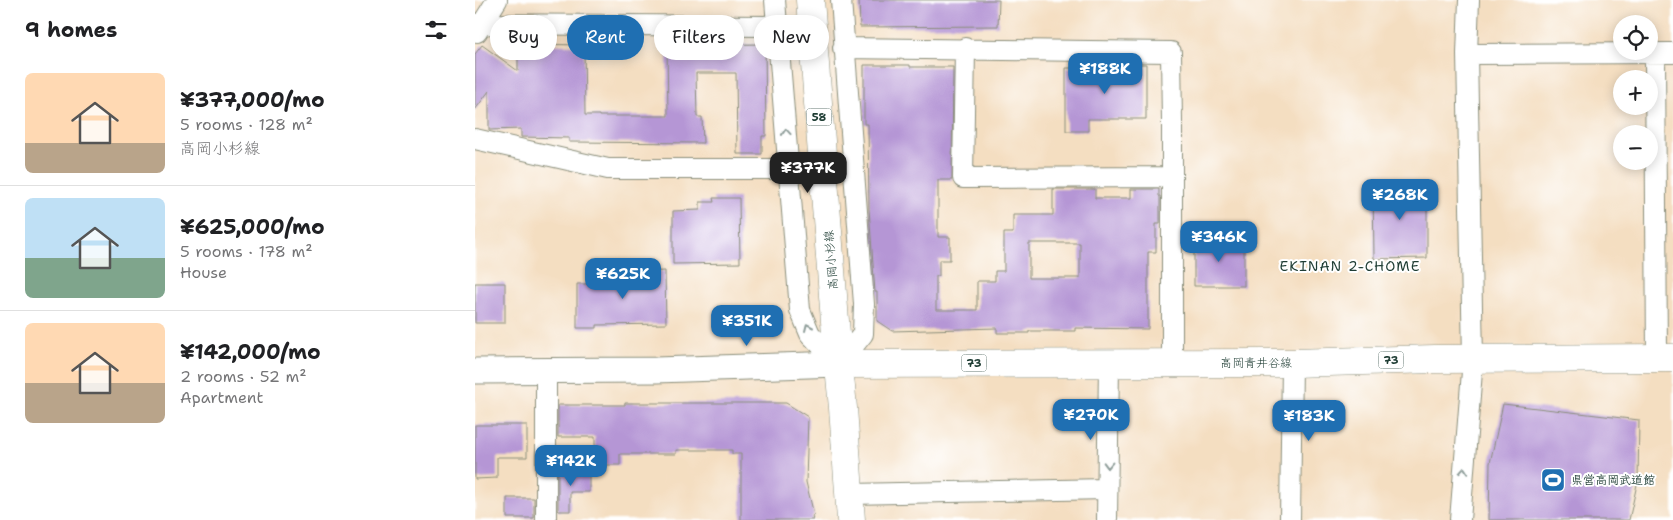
<!DOCTYPE html>
<meta charset="utf-8">
<style>
body{margin:0;font-family:"Shantell Sans","Klee One",sans-serif;background:#f6f6f6;color:#202124;height:100vh;display:flex;flex-direction:column;font-size:19px;white-space:nowrap}
*{box-sizing:border-box;margin:0}
p{font-size:16px;color:#757577}
.icon{flex:none;width:28px;height:28px;fill:none;stroke:currentColor;stroke-width:2;stroke-linecap:round;stroke-linejoin:round}
.map{position:relative;flex:1;overflow:hidden}
.drawer{display:flex;flex-direction:column;background:#fff;width:475px}
.drawer>*{flex:none}
.banner{position:absolute;left:15px;top:15px;width:475px;height:45px;display:flex;gap:10px}
.controls{position:absolute;left:1138px;top:15px;display:grid;gap:10px}
.controls a{display:grid;place-items:center;width:45px;height:45px;border-radius:50%;background:#fff;box-shadow:0 2px 12px #0003;font-size:25px}
.price{position:absolute;translate:-50% -42px;padding:0 11px;border-radius:10px;background:#1f6fb2;color:#fff;font-size:16px;line-height:32px;filter:drop-shadow(0 1px 2px #0008)}
.price::after{content:'';position:absolute;left:50%;top:30px;width:15px;height:11px;margin-left:-8px;background:inherit;clip-path:polygon(0 0,100% 0,50% 100%)}
.price.current{background:#222;color:#fff}
ul{padding:0;list-style:none}
li{display:flex;align-items:center;gap:15px;height:125px;padding:0 25px}
li+li{border-top:1px solid #e0e0e0}
li span{display:grid;place-items:center;flex:none;width:140px;height:100px;border-radius:8px;color:#555}
li>.icon{margin-inline-start:auto}
span .icon{width:60px;height:60px;fill:#fffc;stroke-width:1}
li b{font-size:21px}
h2{display:flex;justify-content:space-between;align-items:center;height:60px;padding:0 25px;font-size:21px}
.tag{padding:0 18px;border-radius:22px;background:#fff;box-shadow:0 2px 12px #0003;font-size:18px;line-height:45px}
.tag.current{background:#1f6fb2;color:#fff}
main{display:flex;flex:1;min-height:0}
.map>svg:first-child{display:block}
.building{fill:#b596d5;fill-rule:evenodd}
.lines{fill:none;stroke-linecap:round;stroke-linejoin:round}
.minor-casing{stroke:#8a8e7a;stroke-width:22}
.tertiary-casing{stroke:#8a8e7a;stroke-width:27}
.primary-casing{stroke:#8a8e7a;stroke-width:29}
.minor{stroke:#fff;stroke-width:20}
.tertiary{stroke:#fff;stroke-width:25}
.primary{stroke:#fff;stroke-width:28}
.oneway{stroke:#8f9e9a}
.labels{text-anchor:middle;stroke-width:4;stroke-linejoin:round;paint-order:stroke}
.shield{fill:#fff;stroke:#627771;stroke-width:1}
.shield-label{font-size:11px;font-weight:bold;fill:#1f3d34}
.street-label{font-size:12px;fill:#1f3d34;stroke:#fff}
.poi-label{font-size:12px;font-weight:bold;fill:#1f3d34;stroke:#fff;text-anchor:start}
.neighbourhood-label{font-size:14px;letter-spacing:1px;fill:#1f3d34;stroke:#fff}
</style>
<main>
<section class="drawer">
<h2>9 homes<svg class="icon" aria-label="filters" viewBox="0 0 24 24"><path d="M4 7h16M4 17h16"/><circle cx="9" cy="7" r="2"/><circle cx="15" cy="17" r="2"/></svg></h2>
<ul>
<li><span style="background:linear-gradient(#ffd9b3 70%,#b9a48a 0)"><svg class="icon" aria-label="home" viewBox="0 0 24 24"><path d="M3 11l9-7 9 7M6 9v11h12V9"/></svg></span><div><b>¥377,000/mo</b><p>5 rooms · 128 m²</p><p>高岡小杉線</p></div></li>
<li><span style="background:linear-gradient(#bfe0f5 60%,#7fa58c 0)"><svg class="icon" aria-label="home" viewBox="0 0 24 24"><path d="M3 11l9-7 9 7M6 9v11h12V9"/></svg></span><div><b>¥625,000/mo</b><p>5 rooms · 178 m²</p><p>House</p></div></li>
<li><span style="background:linear-gradient(#ffd9b3 60%,#b9a48a 0)"><svg class="icon" aria-label="home" viewBox="0 0 24 24"><path d="M3 11l9-7 9 7M6 9v11h12V9"/></svg></span><div><b>¥142,000/mo</b><p>2 rooms · 52 m²</p><p>Apartment</p></div></li>
</ul>
</section>
<div class="map">
<svg width="1198" height="520" viewBox="0 0 1198 520">
<rect width="100%" height="100%" fill="#fff"/>
<filter id="ink" filterUnits="userSpaceOnUse"><feTurbulence type="fractalNoise" baseFrequency=".02" numOctaves="2"/><feDisplacementMap in="SourceGraphic" scale="10" xChannelSelector="R" yChannelSelector="G"/><feConvolveMatrix kernelMatrix="1 2 1 2 8 2 1 2 1" color-interpolation-filters="sRGB"/></filter>
<filter id="wash" filterUnits="userSpaceOnUse"><feTurbulence type="fractalNoise" baseFrequency=".0096" numOctaves="4" result="noise"/><feDisplacementMap in="SourceGraphic" scale="20" xChannelSelector="R" yChannelSelector="G"/><feGaussianBlur stdDeviation="1.12" result="paint"/><feColorMatrix in="noise" values="0 0 0 0 0 0 0 0 0 0 0 0 0 0 0 0 0 1.4 0 .05"/><feComposite in="paint" operator="in"/></filter>
<g filter="url(#wash)">
<rect width="100%" height="100%" fill="#f4dec1"/>
<g id="blocks">
<path class="building" d="M384,0H524L523,26L385,27Z
M43,44L109,45L110,115H124V116H193L192,45L290,44L291,136H287V154H262L261,73H221L222,117H227L228,143L94,142V138L46,137V129L14,130V91L0,110V54L7,45L43,71Z
M637,64H671V119H613V131H591V68H637Z
M389,65H435V67H478L477,180H463V237H475V260H464V276H461V310H502V281H520V271H529V233H538V215H578V189H620V198H656V189H684V196H685V224H681V252H673V329L600,328V331H554V333H522V328L417,331L402,321V292H400L394,209L393,124H389ZM554,243H605V278H554Z
M898,184H952V258L899,259Z
M238,198H264L265,263L198,264V211L225,210V202H239Z
M719,240H769V286H719Z
M190,271L191,324L122,325V328H102V284H128V273Z
M0,283H30V323H0Z
M150,403H311L333,417L331,482L339,515L337,516L338,520H266V454H257V450H201V454H145V465H120V437H83V405H150Z
M1028,404L1164,420L1163,480L1154,520H1014L1015,463Z
M0,425H52V457H22V478L0,479Z
M83,472H114V492H95V511H83Z
M32,498H59V518H32Z"/>
</g>
</g>
<g filter="url(#ink)">
<use href="#blocks" fill-opacity="0" stroke="#8a8e7a" stroke-width="1"/>
<g class="lines">
<defs>
<path id="minor" d="M300,0L325,310L335,334L364,364L388,334L389,304L366,0
M0,24L302,26
M2,32L22,0
M368,48L696,52L697,123V363
M490,48L488,178L697,177
M1180,53L1182,358
M992,54L1198,53
M0,139L133,169H314
M375,494L632,489
M71,520V371
M632,520L634,363
M815,520L817,363
M985,520L998,359L992,54L994,0"/>
<path id="tertiary" d="M0,371L181,370L364,364"/>
<path id="primary" d="M335,0L361,334L368,408L376,520
M364,364L817,363L960,359L1198,358"/>
</defs>
<use href="#minor" class="minor-casing"/>
<use href="#tertiary" class="tertiary-casing"/>
<use href="#primary" class="primary-casing"/>
<use href="#minor" class="minor"/>
<use href="#tertiary" class="tertiary"/>
<use href="#primary" class="primary"/>
</g>
<defs><path id="oneway-chevron" d="M-2-3.5L2.5 0L-2 3.5" fill="none" stroke-width="1.6" stroke-linecap="round" stroke-linejoin="round" transform="scale(1.25)"/></defs>
<g class="oneway">
<use href="#oneway-chevron" transform="translate(311 132) rotate(-95)"/>
<use href="#oneway-chevron" transform="translate(333 327) rotate(-114)"/>
<use href="#oneway-chevron" transform="translate(633 465) rotate(91)"/>
<use href="#oneway-chevron" transform="translate(989 471) rotate(-86)"/>
</g>
</g>
<defs>
<symbol id="stadium-square" viewBox="-11 -11 22 22"><rect x="-9" y="-9" width="18" height="18" rx="4" fill="#1f6fb2" stroke="#fff"/><path d="M0-5a6.5 5 0 1 0 0 10a6.5 5 0 1 0 0-10ZM-3.5-1.8h7v3.6h-7Z" fill="#fff"/></symbol>
</defs>
<g fill-rule="evenodd">
<use href="#stadium-square" x="1064" y="466" width="28" height="28"/>
</g>
<g class="labels">
<g class="shield">
<rect x="331.5" y="108.5" width="25" height="17" rx="4"/>
<rect x="903.5" y="351.5" width="25" height="17" rx="4"/>
<rect x="486.5" y="354.5" width="25" height="17" rx="4"/>
</g>
<g class="shield-label">
<text x="344" y="121">58</text>
<text x="916" y="364">73</text>
<text x="499" y="367">73</text>
</g>
<g class="street-label">
<text transform="translate(356 260) rotate(-95)" y="4">高岡小杉線</text>
<text x="781" y="367">高岡青井谷線</text>
</g>
<g class="poi-label">
<text x="1096" y="484">県営高岡武道館</text>
</g>
<g class="neighbourhood-label">
<text x="875" y="271">EKINAN 2-CHOME</text>
</g>
</g>
</svg>
<div class="controls">
<a><svg class="icon" aria-label="locate" viewBox="0 0 24 24"><circle cx="12" cy="12" r="6"/><path d="M12 2v4M12 18v4M2 12h4M18 12h4"/></svg></a>
<a>+</a>
<a>−</a>
</div>
<b class="price" style="left:630px;top:95px">¥188K</b>
<b class="price current" style="left:333px;top:194px">¥377K</b>
<b class="price" style="left:925px;top:221px">¥268K</b>
<b class="price" style="left:744px;top:263px">¥346K</b>
<b class="price" style="left:148px;top:300px">¥625K</b>
<b class="price" style="left:272px;top:347px">¥351K</b>
<b class="price" style="left:616px;top:441px">¥270K</b>
<b class="price" style="left:834px;top:442px">¥183K</b>
<b class="price" style="left:96px;top:487px">¥142K</b>
<div class="banner">
<a class="tag">Buy</a>
<a class="tag current">Rent</a>
<a class="tag">Filters</a>
<a class="tag">New</a>
</div>
</div>
</main>
